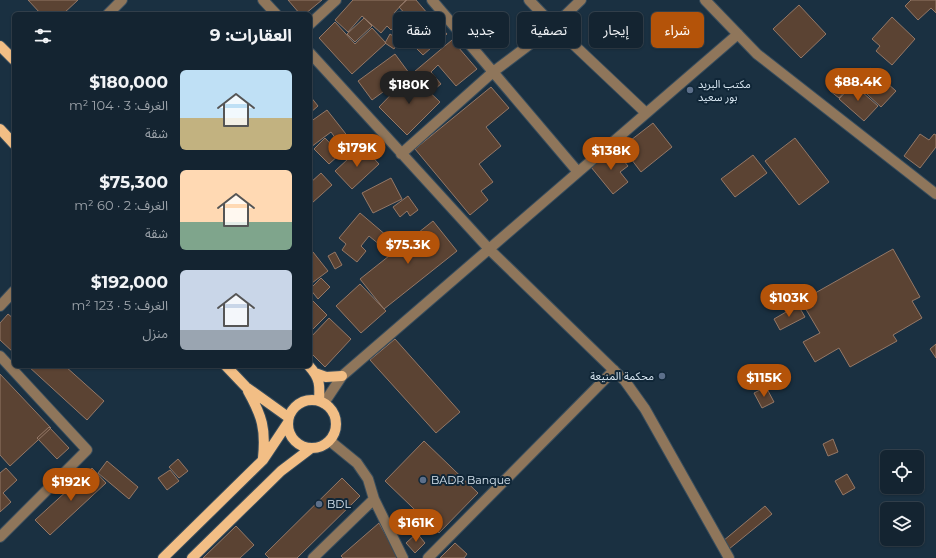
<!DOCTYPE html>
<html lang="ar">
<meta charset="utf-8">
<style>
body{margin:0;font-family:Montserrat,"Noto Sans Arabic",sans-serif;background:#1d2c39;color:#f1f3f6;direction:rtl;height:100vh;display:flex;flex-direction:column;font-size:15px;white-space:nowrap}
*{box-sizing:border-box;margin:0}
p{font-size:13px;color:#9da4ab}
.icon{flex:none;width:22px;height:22px;fill:none;stroke:currentColor;stroke-width:2;stroke-linecap:round;stroke-linejoin:round}
.map{position:relative;flex:1;overflow:hidden;direction:ltr}
.side{position:absolute;left:12px;top:12px;width:300px;height:356px;display:flex;flex-direction:column;background:#142431;border-radius:6px;box-shadow:0 1px 3px #0004,0 0 0 1px #33414d;direction:rtl}
.side>*{flex:none}
.top-card{position:absolute;left:324px;top:12px;width:380px;height:36px;direction:rtl;display:flex;gap:8px}
.controls{position:absolute;left:880px;top:450px;display:grid;gap:8px}
.controls a{display:grid;place-items:center;width:44px;height:44px;border-radius:6px;background:#142431;box-shadow:0 1px 3px #0004,0 0 0 1px #33414d;font-size:20px}
.price{position:absolute;translate:-50% -34px;padding:0 9px;border-radius:14px;background:#b45309;color:#fff;font-size:13px;line-height:26px;filter:drop-shadow(0 1px 2px #0008)}
.price::after{content:'';position:absolute;left:50%;top:24px;width:12px;height:9px;margin-left:-6px;background:inherit;clip-path:polygon(0 0,100% 0,50% 100%)}
.price.on{background:#222;color:#fff}
ul{padding:0;list-style:none}
li{display:flex;align-items:center;gap:12px;height:100px;padding:0 20px}
li span{display:grid;place-items:center;flex:none;width:112px;height:80px;border-radius:6px;color:#555}
li>.icon{margin-inline-start:auto}
span .icon{width:48px;height:48px;fill:#fffc;stroke-width:1}
li b{font-size:17px}
h2{display:flex;justify-content:space-between;align-items:center;height:48px;padding:0 20px;font-size:17px}
.pill{padding:0 14px;border-radius:6px;background:#142431;box-shadow:0 1px 3px #0004,0 0 0 1px #33414d;font-size:14px;line-height:36px}
.pill.on{background:#b45309;color:#fff}
.map>svg:first-child{display:block}
.building{fill:#5b4333;stroke:#947867}
.lines{fill:none;stroke-linecap:round;stroke-linejoin:round}
.minor-casing{stroke:#384d5d;stroke-width:12}
.major-casing{stroke:#384d5d;stroke-width:12}
.minor{stroke:#8f765b;stroke-width:10}
.major{stroke:#f2be85;stroke-width:10}
.service-dot{fill:#5c6f8a;stroke:#102637;stroke-width:1.5}
.labels{text-anchor:middle;stroke-width:4;stroke-linejoin:round;paint-order:stroke}
.poi-label{font-size:11px;fill:#d8e6f1;stroke:#102637;text-anchor:start}
</style>
<div class="map">
<svg width="936" height="558" viewBox="0 0 936 558">
<rect width="100%" height="100%" fill="#1a3041"/>
<path class="building" d="M28,0H78L63,14H41Z
M288,0H322L305,14H300Z
M353,0H406L394,13L401,19L391,30L387,26L381,33L362,16L348,32L335,20Z
M407,0H416L428,14L403,35L395,26L407,16L399,7Z
M911,0H936V13L931,8L918,20L905,6Z
M799,5L826,34L801,58L773,29Z
M892,17L915,39L892,65L876,51L880,46L872,39Z
M364,18L372,26L355,42L347,34Z
M335,22L355,44L372,28L386,43L352,74L319,38Z
M439,25L447,34L423,55L415,47Z
M390,34L399,40L394,49L385,43Z
M452,40L477,69L456,86L438,65L431,72L441,84L431,92L414,72Z
M395,54L409,73L372,100L358,81Z
M870,68L896,91L881,107L855,83Z
M846,72L855,80L839,98L830,91Z
M407,78L416,87L420,83L440,102L407,135L379,107Z
M853,84L878,106L864,121L839,99Z
M491,87L509,108L486,127L501,146L479,164L493,182L481,191L488,200L470,215L415,149Z
M310,96L318,106L310,113Z
M327,110L353,143L344,150L331,132L311,147L310,145V122Z
M653,123L672,147L641,172L622,147Z
M920,134L929,140L934,134L936,135V147L920,168L904,156Z
M325,138L340,154L329,164L314,149Z
M795,138L829,182L799,205L765,161Z
M362,146L379,164L352,189L335,171Z
M614,149L628,166L620,172L628,182L613,194L591,167Z
M753,155L767,173L735,197L721,179Z
M321,173L332,185L312,203L310,200V183Z
M391,178L402,199L373,213L362,193Z
M408,196L418,210L410,216L407,211L400,217L393,207Z
M360,213L387,236L380,245L369,236L361,246L366,251L357,262L342,250L346,244L339,238Z
M433,221L457,251L384,309L360,279Z
M893,249L920,297L912,301L922,318L893,335L897,341L850,367L839,348L815,362L803,342L820,333L801,301Z
M313,252L328,271L312,283L310,281V254Z
M335,252L342,265L335,269L328,256Z
M321,278L330,287L318,299L310,289Z
M360,284L386,311L361,333L336,306Z
M310,298L327,315L310,332Z
M798,305L805,317L780,330L774,319Z
M8,314L14,319V353L0,340V323Z
M329,318L351,339L325,367L310,352V338Z
M395,339L460,412L436,433L370,360Z
M936,344V358L930,349Z
M28,366H65L104,401L87,420Z
M0,374L51,428L10,466L0,455Z
M766,387L774,402L762,408L754,393Z
M49,427L69,448L57,459L37,438Z
M833,439L838,452L828,456L823,444Z
M424,441L478,493L439,533L385,481Z
M178,459L188,471L179,478L169,467Z
M107,461L138,487L129,499L98,473Z
M6,468L17,480L3,493L11,502L0,512V473Z
M92,468L106,483L50,535L35,520Z
M170,470L179,481L167,490L158,478Z
M847,474L855,488L843,495L835,481Z
M342,478L360,496L297,558H269L265,554Z
M765,506L772,514L729,549L723,541Z
M379,523L399,558H343L341,556Z
M236,526L254,545L240,558H203Z
M417,533L425,543L415,553L406,543Z
M455,543L467,554L464,558H440Z"/>
<g class="lines">
<defs>
<path id="minor" d="M263,0L276,14
M432,0L578,172
M529,0L554,26L646,113
M705,0L757,54L936,194
M108,14L122,0
M310,24L336,0
M310,53L489,249L625,381L645,409L729,558
M401,154L493,72L554,26L581,0
M0,306L14,291
M0,356L87,450L0,537
M324,403L342,376L738,34
M330,441L357,463L368,479L374,499L403,558
M313,558L374,499
M428,558L614,370"/>
<path id="major" d="M0,46L14,60
M0,129L14,144
M226,366L246,387L288,417
M309,366C320,378 320,385 319,401
M315,373L326,377L342,376
M248,391C262,416 266,429 263,458
M288 424a24 24 0 1 1 48 0a24 24 0 1 1-48 0Z
M163,558L263,460L287,424
M192,558L281,471L310,449"/>
</defs>
<use href="#minor" class="minor-casing"/>
<use href="#major" class="major-casing"/>
<use href="#minor" class="minor"/>
<use href="#major" class="major"/>
</g>
<g class="service-dot">
<circle cx="690" cy="90" r="4"/>
<circle cx="662" cy="376" r="4"/>
<circle cx="423" cy="480" r="4"/>
<circle cx="319" cy="504" r="4"/>
</g>
<g class="labels">
<g class="poi-label">
<text x="698" y="88">مكتب البريد<tspan x="698" dy="13">بور سعيد</tspan></text>
<text x="654" y="380" text-anchor="end">محكمة المنيعة</text>
<text x="431" y="484">BADR Banque</text>
<text x="327" y="508">BDL</text>
</g>
</g>
</svg>
<div class="controls">
<a><svg class="icon" aria-label="locate" viewBox="0 0 24 24"><circle cx="12" cy="12" r="6"/><path d="M12 2v4M12 18v4M2 12h4M18 12h4"/></svg></a>
<a><svg class="icon" aria-label="layers" viewBox="0 0 24 24"><path d="M12 4l9 5-9 5-9-5zM3 14l9 5 9-5"/></svg></a>
</div>
<b class="price" style="left:858px;top:102px">$88.4K</b>
<b class="price on" style="left:409px;top:105px">$180K</b>
<b class="price" style="left:357px;top:168px">$179K</b>
<b class="price" style="left:611px;top:171px">$138K</b>
<b class="price" style="left:408px;top:265px">$75.3K</b>
<b class="price" style="left:789px;top:318px">$103K</b>
<b class="price" style="left:764px;top:398px">$115K</b>
<b class="price" style="left:71px;top:502px">$192K</b>
<b class="price" style="left:416px;top:543px">$161K</b>
<div class="top-card">
<a class="pill on">شراء</a>
<a class="pill">إيجار</a>
<a class="pill">تصفية</a>
<a class="pill">جديد</a>
<a class="pill">شقة</a>
</div>
<section class="side">
<h2>العقارات: 9<svg class="icon" aria-label="filters" viewBox="0 0 24 24"><path d="M4 7h16M4 17h16"/><circle cx="9" cy="7" r="2"/><circle cx="15" cy="17" r="2"/></svg></h2>
<ul>
<li><span style="background:linear-gradient(#bfe0f5 60%,#c2b280 0)"><svg class="icon" aria-label="home" viewBox="0 0 24 24"><path d="M3 11l9-7 9 7M6 9v11h12V9"/></svg></span><div><b>$180,000</b><p>الغرف: 3 · 104 m²</p><p>شقة</p></div></li>
<li><span style="background:linear-gradient(#ffd9b3 65%,#7fa58c 0)"><svg class="icon" aria-label="home" viewBox="0 0 24 24"><path d="M3 11l9-7 9 7M6 9v11h12V9"/></svg></span><div><b>$75,300</b><p>الغرف: 2 · 60 m²</p><p>شقة</p></div></li>
<li><span style="background:linear-gradient(#c9d6e8 75%,#9aa5b1 0)"><svg class="icon" aria-label="home" viewBox="0 0 24 24"><path d="M3 11l9-7 9 7M6 9v11h12V9"/></svg></span><div><b>$192,000</b><p>الغرف: 5 · 123 m²</p><p>منزل</p></div></li>
</ul>
</section>
</div>
